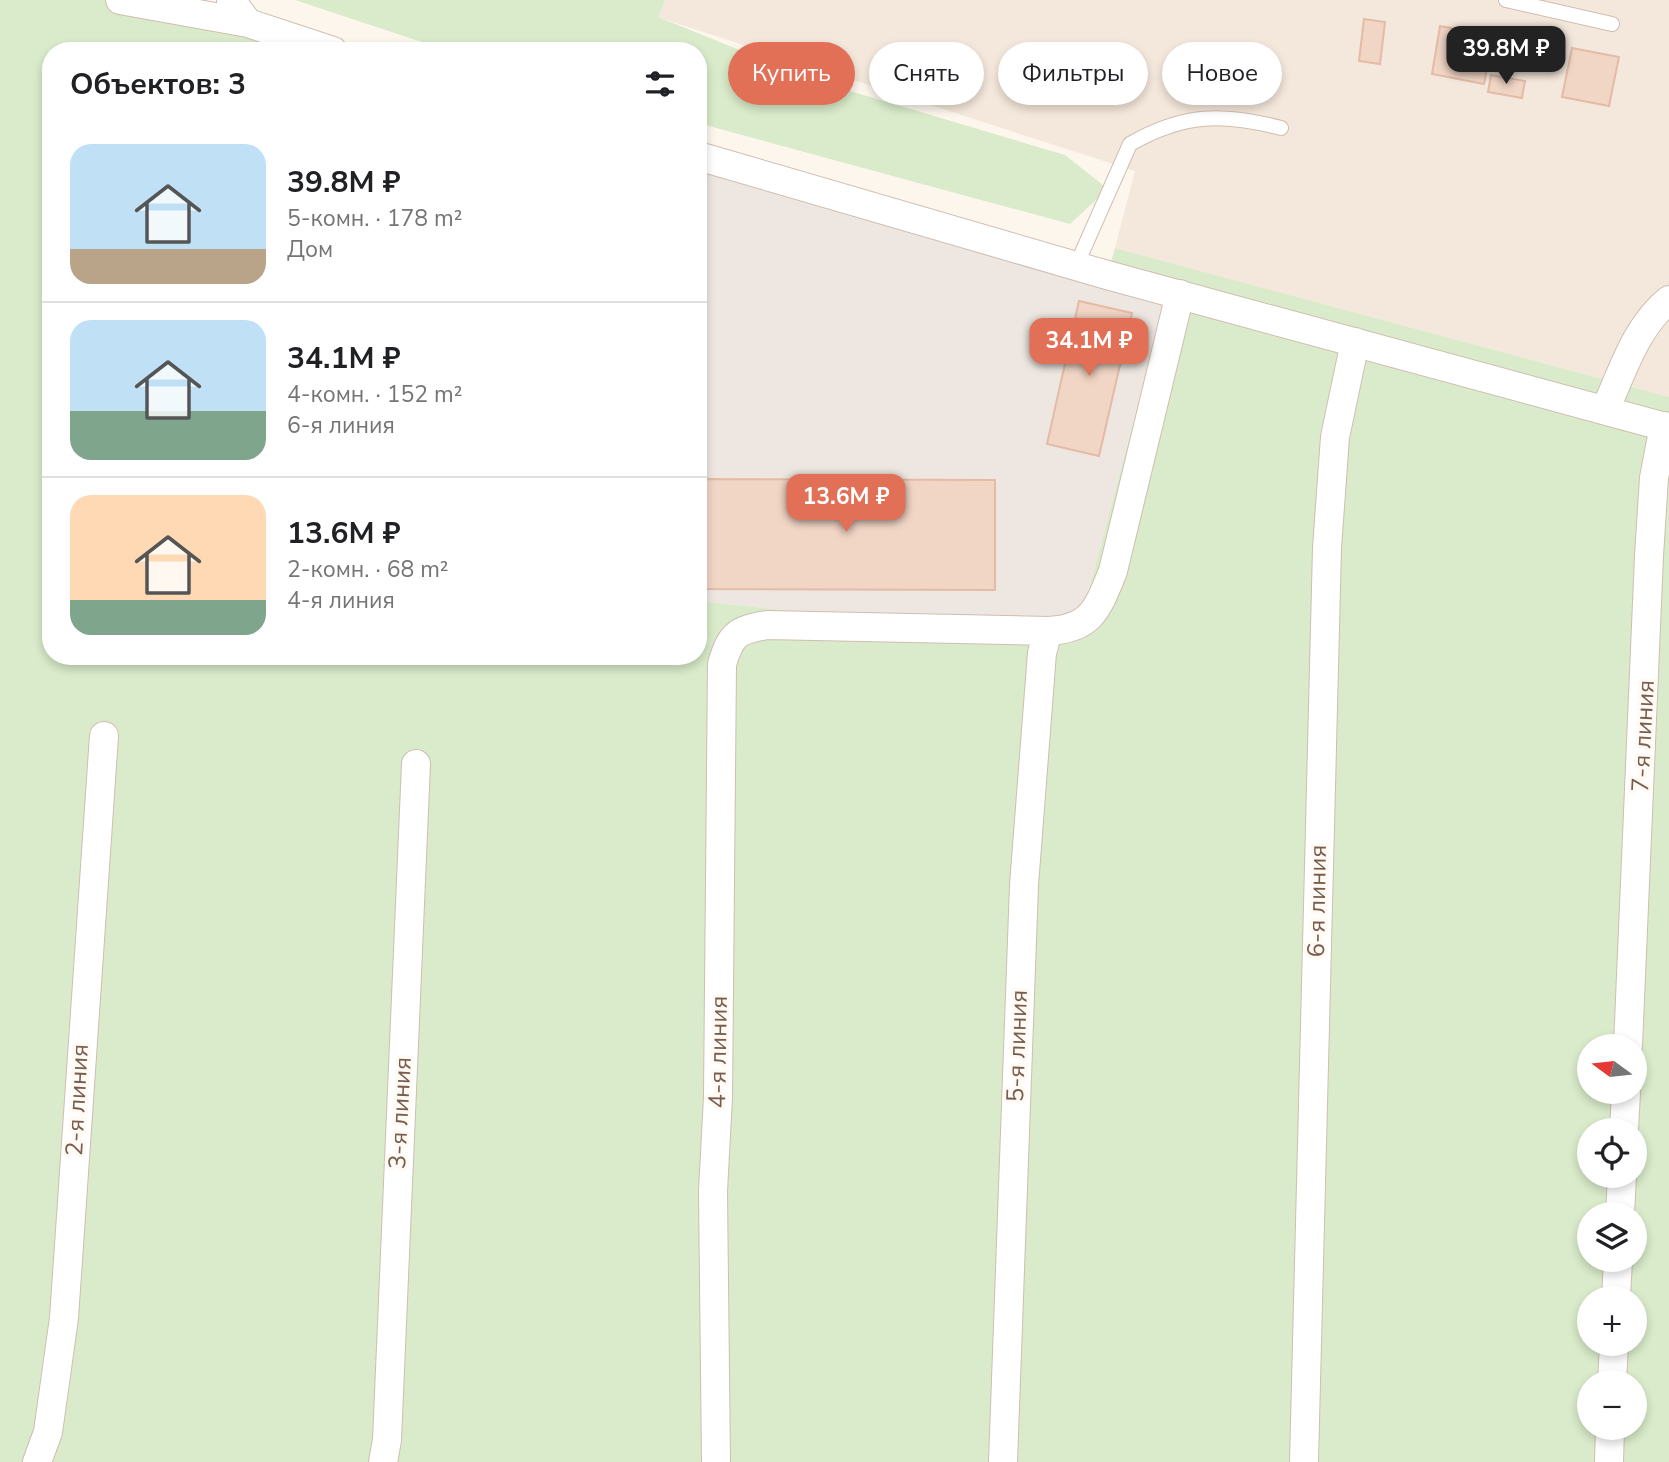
<!DOCTYPE html>
<html lang="ru">
<meta charset="utf-8">
<style>
body{margin:0;font-family:"Nunito Sans",sans-serif;background:#f2f2f2;color:#202124;height:100vh;display:flex;flex-direction:column;font-size:26px;white-space:nowrap}
*{box-sizing:border-box;margin:0}
p{font-size:23px;color:#757577}
.icon{flex:none;width:38px;height:38px;fill:none;stroke:currentColor;stroke-width:2;stroke-linecap:round;stroke-linejoin:round}
.map{position:relative;flex:1;overflow:hidden}
.drawer{position:absolute;left:42px;top:42px;width:665px;height:623px;display:flex;flex-direction:column;background:#fff;border-radius:28px;box-shadow:0 4px 10px #0003}
.drawer>*{flex:none}
.guide{position:absolute;left:728px;top:42px;width:665px;height:63px;display:flex;gap:14px}
.needle{width:46px;rotate:285deg}
.buttons{position:absolute;left:1577px;top:1034px;display:grid;gap:14px}
.buttons a{display:grid;place-items:center;width:70px;height:70px;border-radius:50%;background:#fff;box-shadow:0 4px 10px #0003;font-size:35px}
.price{position:absolute;translate:-50% -60px;padding:0 16px;border-radius:14px;background:#e17057;color:#fff;font-size:23px;line-height:46px;filter:drop-shadow(0 2px 4px #0008)}
.price::after{content:'';position:absolute;left:50%;top:42px;width:21px;height:16px;margin-left:-10px;background:inherit;clip-path:polygon(0 0,100% 0,50% 100%)}
.price.on{background:#222;color:#fff}
ul{padding:0;list-style:none}
li{display:flex;align-items:center;gap:21px;height:175px;padding:0 28px}
li+li{border-top:2px solid #e0e0e0}
li span{display:grid;place-items:center;flex:none;width:196px;height:140px;border-radius:21px;color:#555}
li>.icon{margin-inline-start:auto}
span .icon{width:84px;height:84px;fill:#fffc;stroke-width:1}
li b{font-size:30px}
h2{display:flex;justify-content:space-between;align-items:center;height:84px;padding:0 28px;font-size:30px}
.pill{padding:0 24px;border-radius:32px;background:#fff;box-shadow:0 4px 10px #0003;font-size:24px;line-height:63px}
.pill.on{background:#e17057;color:#fff}
.map>svg:first-child{display:block}
.residential{fill:#f4e7db}
.industrial{fill:#ede6e1}
.green{fill:#d9ebca;fill-rule:evenodd}
.building{fill:#f1d5c5;stroke:#e3bba6;stroke-width:2}
.lines{fill:none;stroke-linecap:round;stroke-linejoin:round}
.service-casing{stroke:#cfbeb1;stroke-width:16}
.minor-casing{stroke:#cfbeb1;stroke-width:30}
.service{stroke:#fff;stroke-width:14}
.minor{stroke:#fff;stroke-width:28}
.labels{text-anchor:middle;stroke-width:7;stroke-linejoin:round;paint-order:stroke}
.street-label{font-size:24px;fill:#785c4f;stroke:#fffaf3}
</style>
<div class="map">
<svg width="1669" height="1462" viewBox="0 0 1669 1462">
<rect width="100%" height="100%" fill="#fcf6ed"/>
<path class="residential" d="M661,0H1669V397L1115,248L1135,171L657,17Z"/>
<path class="industrial" d="M698,168L1164,306L1075,641L698,601Z"/>
<path class="green" d="M0,0H127L300,51H51V656H698V601L1075,641L1168,292L1107,275L1115,248L1669,397V1462H0ZM1589,1046H1634V1092H1589ZM1589,1130H1634V1176H1589ZM1589,1214H1634V1260H1589ZM1589,1298H1634V1344H1589ZM1589,1382H1634V1428H1589Z
M295,0H665L658,17L813,80L1065,155L1108,189L1070,224L698,123V51H449Z"/>
<path class="building" d="M1364,19L1385,22L1380,64L1359,61Z
M1440,26L1493,36L1484,84L1432,74Z
M1572,48L1619,57L1609,106L1562,97Z
M1491,75L1525,81L1522,98L1488,92Z
M1079,301L1132,313L1099,456L1047,444Z
M698,479L995,480V590L698,589Z"/>
<g class="lines">
<defs>
<path id="service" d="M1506,0L1612,24
M1076,266L1130,144C1184,113 1223,113 1281,128"/>
<path id="minor" d="M120,0L248,23
M231,0L248,23L333,51
M698,156L1107,275L1669,428
M1605,410C1622,373 1636,326 1669,300
M1628,1046L1649,556L1654,478L1664,426
M1624,1130L1626,1092
M1620,1214L1622,1176
M1616,1298L1618,1260
M1612,1382L1614,1344
M37,1462L48,1432L64,1318L104,736
M383,1462L387,1440L416,764
M716,1462L713,1191L718,1097L722,664C731,634 737,630 767,625L1048,631C1092,629 1098,608 1113,571L1180,294
M1003,1462L1024,885L1042,653L1048,631
M1304,1462L1327,548L1335,437L1355,342
M1609,1462L1610,1428"/>
</defs>
<use href="#service" class="service-casing"/>
<use href="#minor" class="minor-casing"/>
<use href="#service" class="service"/>
<use href="#minor" class="minor"/>
</g>
<g class="labels">
<g class="street-label">
<text transform="translate(1643 736) rotate(-87)" y="8">7-я линия</text>
<text transform="translate(1317 901) rotate(-89)" y="8">6-я линия</text>
<text transform="translate(1017 1046) rotate(-88)" y="8">5-я линия</text>
<text transform="translate(718 1052) rotate(-89)" y="8">4-я линия</text>
<text transform="translate(77 1100) rotate(-87)" y="8">2-я линия</text>
<text transform="translate(400 1113) rotate(-87)" y="8">3-я линия</text>
</g>
</g>
</svg>
<div class="buttons">
<a><svg class="needle" viewBox="-14 -14 28 28"><path d="M0-13l5 13h-10z" fill="#e53935"/><path d="M0 13l5-13h-10z" fill="#757577"/></svg></a>
<a><svg class="icon" aria-label="locate" viewBox="0 0 24 24"><circle cx="12" cy="12" r="6"/><path d="M12 2v4M12 18v4M2 12h4M18 12h4"/></svg></a>
<a><svg class="icon" aria-label="layers" viewBox="0 0 24 24"><path d="M12 4l9 5-9 5-9-5zM3 14l9 5 9-5"/></svg></a>
<a>+</a>
<a>−</a>
</div>
<b class="price on" style="left:1506px;top:86px">39.8M ₽</b>
<b class="price" style="left:1089px;top:378px">34.1M ₽</b>
<b class="price" style="left:846px;top:534px">13.6M ₽</b>
<div class="guide">
<a class="pill on">Купить</a>
<a class="pill">Снять</a>
<a class="pill">Фильтры</a>
<a class="pill">Новое</a>
</div>
<section class="drawer">
<h2>Объектов: 3<svg class="icon" aria-label="filters" viewBox="0 0 24 24"><path d="M4 7h16M4 17h16"/><circle cx="9" cy="7" r="2"/><circle cx="15" cy="17" r="2"/></svg></h2>
<ul>
<li><span style="background:linear-gradient(#bfe0f5 75%,#b9a48a 0)"><svg class="icon" aria-label="home" viewBox="0 0 24 24"><path d="M3 11l9-7 9 7M6 9v11h12V9"/></svg></span><div><b>39.8M ₽</b><p>5-комн. · 178 m²</p><p>Дом</p></div></li>
<li><span style="background:linear-gradient(#bfe0f5 65%,#7fa58c 0)"><svg class="icon" aria-label="home" viewBox="0 0 24 24"><path d="M3 11l9-7 9 7M6 9v11h12V9"/></svg></span><div><b>34.1M ₽</b><p>4-комн. · 152 m²</p><p>6-я линия</p></div></li>
<li><span style="background:linear-gradient(#ffd9b3 75%,#7fa58c 0)"><svg class="icon" aria-label="home" viewBox="0 0 24 24"><path d="M3 11l9-7 9 7M6 9v11h12V9"/></svg></span><div><b>13.6M ₽</b><p>2-комн. · 68 m²</p><p>4-я линия</p></div></li>
</ul>
</section>
</div>
